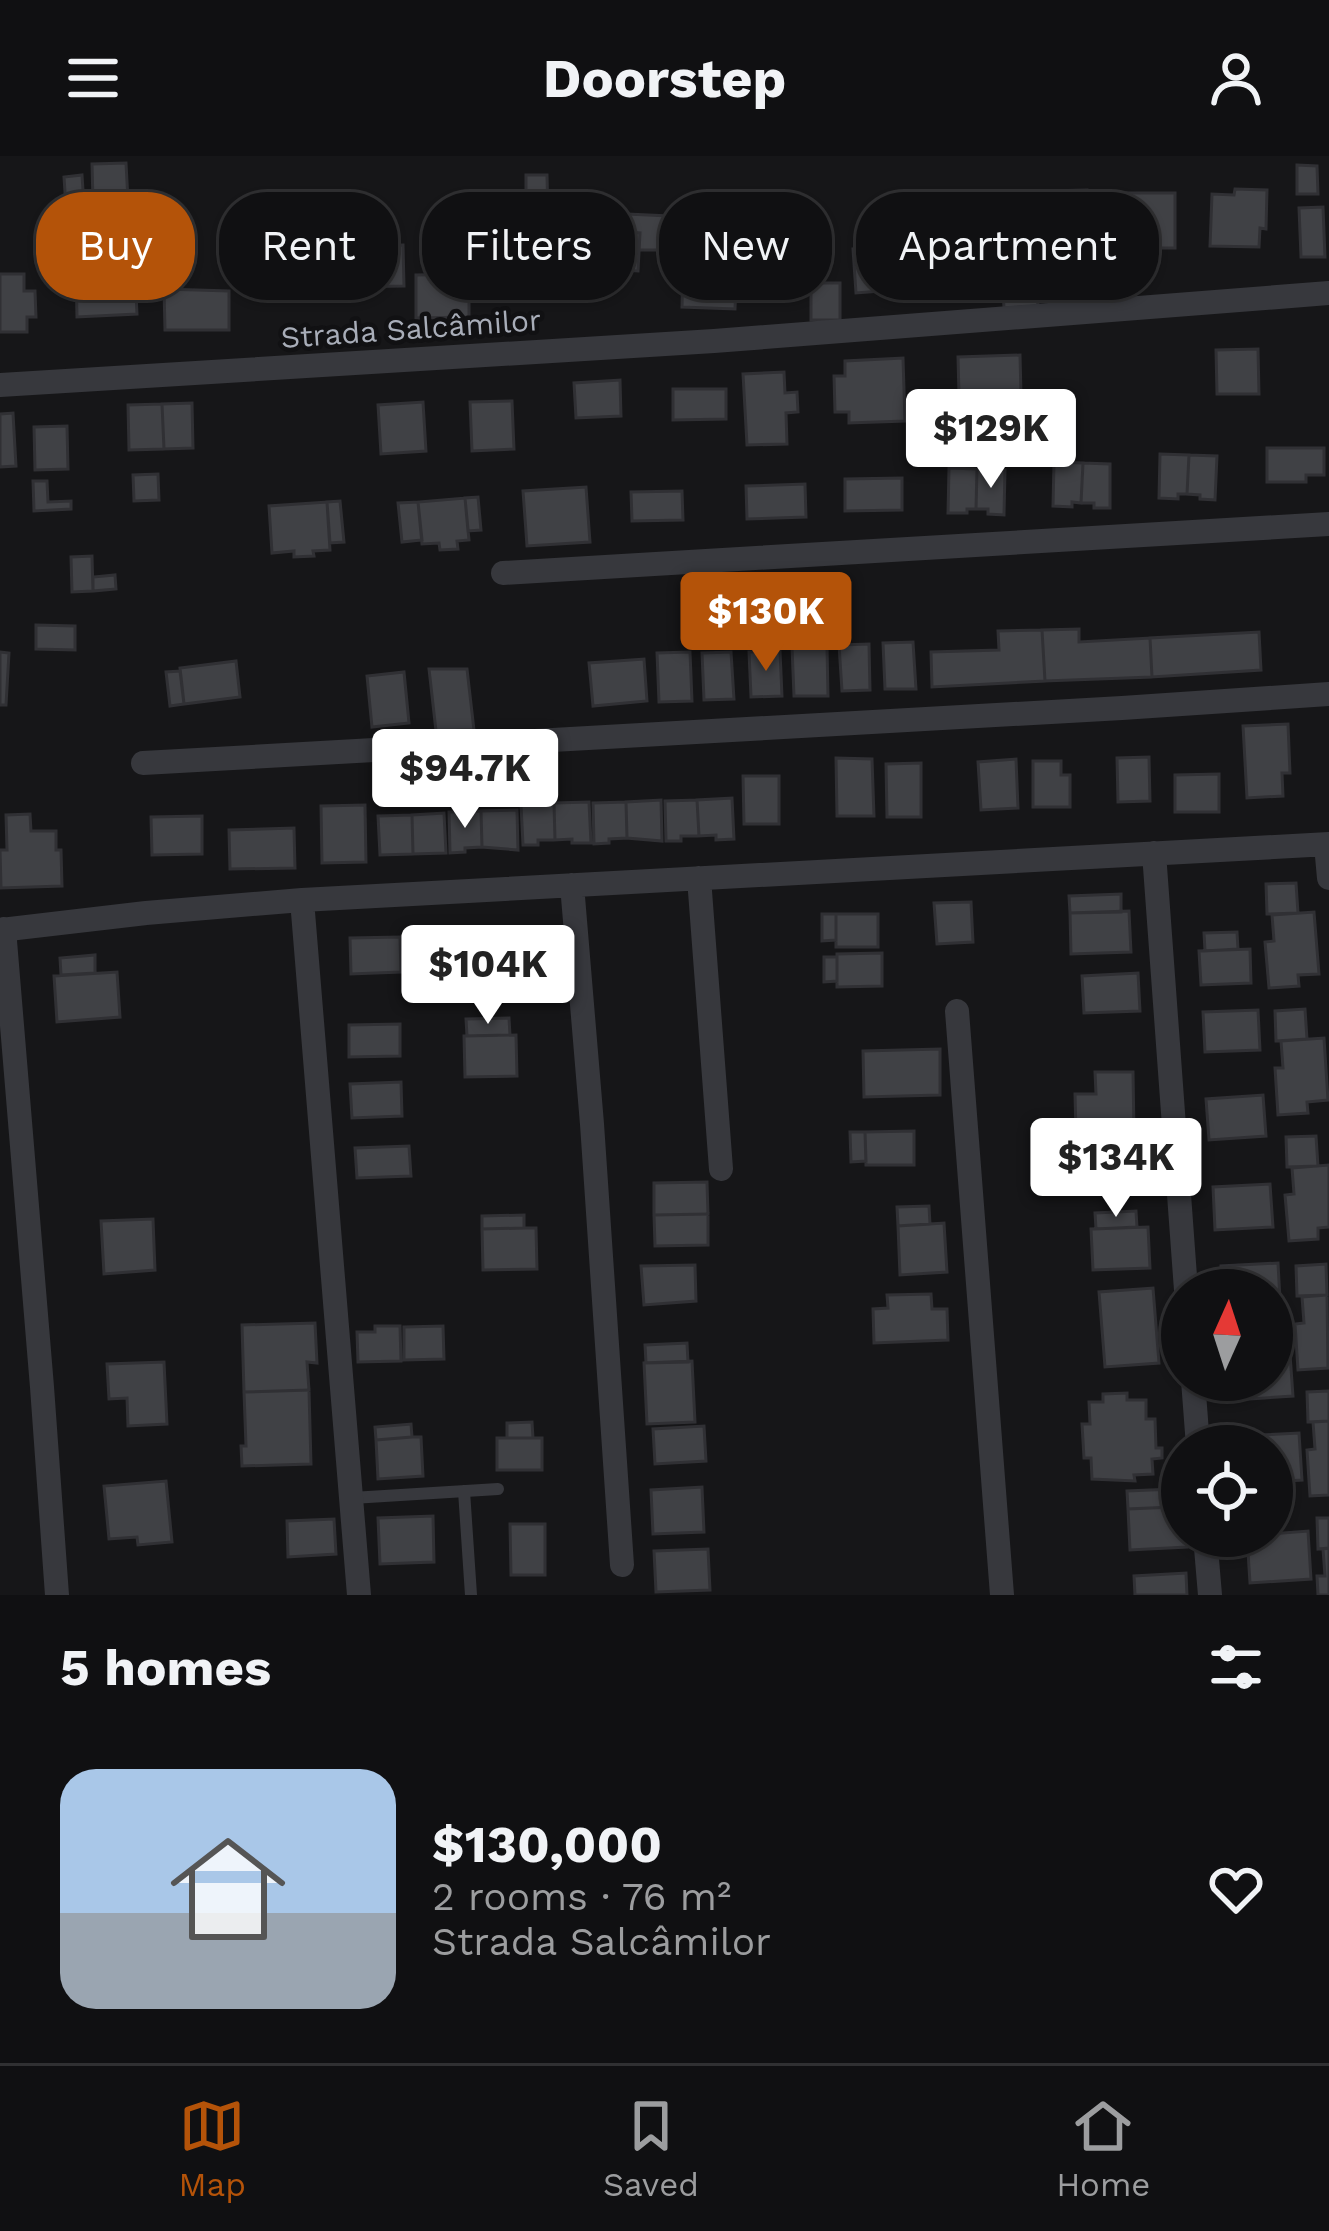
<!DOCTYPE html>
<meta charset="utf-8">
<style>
body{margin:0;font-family:"Work Sans",sans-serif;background:#19191b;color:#f1f3f6;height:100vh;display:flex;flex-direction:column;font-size:45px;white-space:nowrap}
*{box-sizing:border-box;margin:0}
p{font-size:39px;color:#9c9d9f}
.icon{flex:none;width:66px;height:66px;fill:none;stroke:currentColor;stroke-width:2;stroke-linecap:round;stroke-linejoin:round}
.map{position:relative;height:1439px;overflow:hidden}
.side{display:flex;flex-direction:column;background:#101012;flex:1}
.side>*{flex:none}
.banner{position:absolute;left:36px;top:36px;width:1257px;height:108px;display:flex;gap:24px}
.needle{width:78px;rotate:3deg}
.buttons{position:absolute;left:1161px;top:1113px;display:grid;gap:24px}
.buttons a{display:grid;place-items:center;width:132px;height:132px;border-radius:50%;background:#101012;box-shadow:0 3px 9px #0004,0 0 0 3px #303032;font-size:60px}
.price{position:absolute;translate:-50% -102px;padding:0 27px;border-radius:12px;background:#fff;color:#222;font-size:39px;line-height:78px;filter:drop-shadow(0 3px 6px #0008)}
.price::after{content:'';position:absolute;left:50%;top:72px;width:36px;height:27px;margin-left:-18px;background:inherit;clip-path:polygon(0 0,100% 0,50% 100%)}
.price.current{background:#b45309;color:#fff}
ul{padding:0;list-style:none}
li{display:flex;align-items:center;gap:36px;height:300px;padding:0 60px}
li+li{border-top:3px solid #303032}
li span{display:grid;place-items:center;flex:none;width:336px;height:240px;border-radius:36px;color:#555}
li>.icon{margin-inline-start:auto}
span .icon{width:144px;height:144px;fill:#fffc;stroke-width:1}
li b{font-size:51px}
h2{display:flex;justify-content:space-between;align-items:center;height:144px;padding:0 60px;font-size:51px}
.tag{padding:0 42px;border-radius:48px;background:#101012;box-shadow:0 3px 9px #0004,0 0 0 3px #303032;font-size:42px;line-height:108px}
.tag.current{background:#b45309;color:#fff}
header{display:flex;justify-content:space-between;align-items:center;height:156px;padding:0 60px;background:#101012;font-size:54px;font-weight:700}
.menu{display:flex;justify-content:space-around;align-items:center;height:168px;border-top:3px solid #303032;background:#101012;font-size:33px;color:#9c9d9f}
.menu a{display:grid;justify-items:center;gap:6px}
.menu .current{color:#b45309}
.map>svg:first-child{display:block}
.building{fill:#404145;stroke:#303034;stroke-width:3}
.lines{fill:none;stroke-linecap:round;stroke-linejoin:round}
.service{stroke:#37383d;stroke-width:12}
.minor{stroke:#37383d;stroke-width:24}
.labels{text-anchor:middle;stroke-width:9;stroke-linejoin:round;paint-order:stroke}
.street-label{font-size:30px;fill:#a8adb8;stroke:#111113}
</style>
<header><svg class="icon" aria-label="menu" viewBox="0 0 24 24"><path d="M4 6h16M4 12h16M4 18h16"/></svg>Doorstep<svg class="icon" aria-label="person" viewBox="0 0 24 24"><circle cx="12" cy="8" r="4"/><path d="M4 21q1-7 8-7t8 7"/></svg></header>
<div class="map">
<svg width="1329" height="1439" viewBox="0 0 1329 1439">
<rect width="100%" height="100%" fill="#161618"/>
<path class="building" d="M126,7L128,44L93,46L92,8Z
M1297,9L1317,10L1318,38H1297Z
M82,19L87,94L69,96L64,21Z
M526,19H547L548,59H526Z
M1235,33L1267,34L1266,73L1260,72L1259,91L1210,90L1212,38L1234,39Z
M1087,34L1088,76L1050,78V65H1039V46L1046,45V35Z
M1116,37H1175V92H1124V65H1116Z
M722,51L748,52L747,85L721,84Z
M1323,51L1325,101H1301L1299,52Z
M627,58L669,60L668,94H639L640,77L627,76Z
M760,68H800L801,117H761Z
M523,69L524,94L487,96L486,70Z
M587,74L640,77L638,115L585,112Z
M309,86L311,119L254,120V87Z
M918,88L922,132L856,137L853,93Z
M403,89L404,130L342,131V118H335L334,90Z
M127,96L128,116L87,117V97Z
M979,99L982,142L943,145L940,101Z
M1035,103L1038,150L1004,152L1001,105Z
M683,108L737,110L735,153L682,151Z
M135,115L137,158L77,161L76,118Z
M0,118H24V135H35L36,161H27V176H0Z
M469,118V161L416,162V119Z
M811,127H840V164H811Z
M164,133L229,135V174H165Z
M1258,193L1259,238H1217L1216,194Z
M1020,199L1021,238L959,240L958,201Z
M903,202L905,265L849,267V256H835L834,220H845V205Z
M784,216L785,237L797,236L798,256L786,257L787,288L747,289L743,218Z
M620,224L621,260L576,262L574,227Z
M673,233H726V263L673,264Z
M512,245L514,293L472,295L470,246Z
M423,246L426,295L381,298L378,249Z
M192,247L193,292L164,293L162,248Z
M162,248L164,293L129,294L128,249Z
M13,257L16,310L0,311V258Z
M67,270L68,313L35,314L34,271Z
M1267,292H1324V319H1306V326H1267Z
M1160,298L1189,299L1187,338H1178V343L1159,342Z
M1189,299L1217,300L1215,344L1200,343V339L1187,338Z
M1054,306L1083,307L1081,347L1072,346V351L1053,350Z
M1083,307L1110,308V352H1094V347H1081Z
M949,312L977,313L976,353H967V357H948Z
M977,313L1005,314L1004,359L988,358V353H976Z
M158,318L159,344L134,345L133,319Z
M902,322V354L845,355V323Z
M33,325H47L48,346L71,345V353L34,355Z
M805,328L806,361L747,363L746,330Z
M586,331L590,386L527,390L523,335Z
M682,335L683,364L632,365L631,336Z
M478,341L481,374L468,375L465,342Z
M465,342L469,384L457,385L458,393L440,394L439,387L422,388L418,346Z
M340,345L344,386L330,387L327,346Z
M327,346L330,394L313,395L314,400L294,401V395L272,397L269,350Z
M418,346L422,384L402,386L398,347Z
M92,400L93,435L72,436L71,401Z
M115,419L116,433L93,435V421Z
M36,469L75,470V494L36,493Z
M1079,473V486L1150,482L1152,521L1045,525L1042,474Z
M1042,474L1045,525L932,531L931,496L999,494L998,475Z
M1259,476L1261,514L1152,521L1150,482Z
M913,486L916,533H885L883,487Z
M869,488L870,534L842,535L839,489Z
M827,490L828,540H794L792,491Z
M780,495L782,540L751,541L749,496Z
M0,496L9,497L6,549H0Z
M690,496L692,545L659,546L657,497Z
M731,496L734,543L704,544L702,497Z
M644,503L647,545L593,550L589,507Z
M236,505L240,541L184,548L180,512Z
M429,513H467L474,574L436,575Z
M180,515L184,548L170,550L166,516Z
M404,516L409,567L372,571L367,520Z
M1288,568L1290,617H1282L1283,640L1247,642L1243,570Z
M1149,601L1150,645L1118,646L1117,602Z
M836,602L872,603L874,660H837Z
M1016,603L1018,652L981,654L978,606Z
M1033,605H1061V619H1070V651H1033Z
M921,607V661H887L886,608Z
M1219,618V656H1175V619Z
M743,620H779V668H744Z
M732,642L734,683L716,684V679L699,680L697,644Z
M661,644L662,685L627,682L626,646Z
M697,644L699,680H681V685H666L665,645Z
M589,646L591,687H572V683L555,684L554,647Z
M626,646L627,682L609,683V687L594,688L593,647Z
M554,647L555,684H538V689H523L521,649Z
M365,649L366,706L322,707L321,650Z
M517,654L518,694L482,691L481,655Z
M481,655L482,691L465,692V696L450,697L449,656Z
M444,657L446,697L413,698L412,659Z
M30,658L31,675H56V694H61L62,730L1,732L0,694H7L6,659Z
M412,659L413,698L380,699L378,660Z
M202,660V698L152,699L151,661Z
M294,672L295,712L230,713L229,674Z
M1296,727L1298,757L1267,758L1266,728Z
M1121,738V756L1070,757L1069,740Z
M971,746L973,786L937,788L934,747Z
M1129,755L1131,796L1071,798L1070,757Z
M1314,756L1319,818L1298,819L1299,830L1269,832L1265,786L1274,785L1272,759Z
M822,758H836V784L822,785Z
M836,758H878V791H836Z
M1237,776L1238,793L1205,795L1204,777Z
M400,781L401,816L351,818L350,782Z
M1250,793L1251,827L1201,829L1199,795Z
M882,797V830L837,831V798Z
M95,799V817L61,819L60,802Z
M824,801H837V825L824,826Z
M117,816L120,861L57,866L54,820Z
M1138,817L1140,855L1084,857L1082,820Z
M1305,853L1307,883L1276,885L1275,855Z
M1258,854L1260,894L1205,896L1203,856Z
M509,862L510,879L467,880L466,863Z
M400,868V900L349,901V869Z
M516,879L517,920L465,921L464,880Z
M1324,882L1328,944L1307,946L1308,957L1278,959L1275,912H1283L1281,885Z
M940,893V939L864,941L863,895Z
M1095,916H1133L1134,976L1076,978L1075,938H1096Z
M401,926L402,960L352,962L350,928Z
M1263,939L1266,980L1209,984L1206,943Z
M914,975V1009H866L865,976Z
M850,976H865L866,1005L851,1006Z
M1134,976L1135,1033L1084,1034L1083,1005H1077L1076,978Z
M1316,980L1318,1010L1287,1011L1286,981Z
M409,990L411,1020L357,1022L355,992Z
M1329,1009V1071L1318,1072V1083L1289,1085L1285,1039L1294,1038L1292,1012Z
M707,1026L708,1058L654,1059V1027Z
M1270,1028L1273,1071L1215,1074L1213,1031Z
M929,1050L930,1068L898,1070L897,1051Z
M1136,1055L1137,1071L1096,1073L1095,1057Z
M708,1058V1089L655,1090L654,1059Z
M524,1059V1072L482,1073V1060Z
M153,1063L155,1114L104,1118L101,1065Z
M944,1067L947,1116L900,1119L898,1070Z
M1148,1071L1150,1112L1093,1114L1091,1073Z
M524,1072H536L537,1113L483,1114L482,1073Z
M1278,1107L1280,1144H1272V1134H1222L1221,1110Z
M1326,1108L1327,1139L1297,1140L1296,1110Z
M695,1109L696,1145L644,1149L641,1110Z
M1153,1132L1159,1207L1105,1211L1099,1136Z
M931,1138L932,1153H947L948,1184L874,1187L873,1153L888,1152L887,1139Z
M1327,1139L1328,1212L1298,1214L1295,1168L1304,1167L1302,1141Z
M315,1167L317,1207L307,1206L309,1234L244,1236L242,1169Z
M375,1170H400L401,1205L358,1206L357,1176H375Z
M443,1170L444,1203L404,1204V1171Z
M1272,1184H1281V1199H1272Z
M687,1187L688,1206L646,1207L645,1189Z
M1290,1198L1293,1240L1236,1244L1235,1224H1272V1199Z
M692,1205L695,1266L647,1268L644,1207Z
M164,1206L167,1268L128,1270L127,1242L109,1243L107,1208Z
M309,1234L311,1308L242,1310L241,1290H246L244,1236Z
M1329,1235V1265L1308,1266L1307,1236Z
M1127,1237V1244H1146V1263H1155L1156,1292H1162V1302L1152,1303L1153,1318L1134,1319L1135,1325L1092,1323L1091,1302H1084L1082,1268H1090L1089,1246H1103V1238Z
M1329,1265V1339L1310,1340L1307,1294L1315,1293L1313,1266Z
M532,1266L533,1282H507V1267Z
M411,1268L412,1281L376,1284L375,1271Z
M704,1270L706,1305L655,1308L653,1273Z
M1299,1277L1302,1324L1272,1326V1290H1242V1280Z
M412,1281H421L423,1320L378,1323L376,1284Z
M497,1282H542V1314H497Z
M166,1325L172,1386L138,1389L137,1381L109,1383L104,1330Z
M702,1331L704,1376L653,1378L651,1334Z
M1173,1333L1174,1351L1128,1353L1127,1335Z
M1174,1351H1182V1380H1186L1187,1391L1130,1394L1128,1353Z
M433,1360L434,1406L380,1408L378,1362Z
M1317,1362H1329V1392L1318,1393Z
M334,1363L336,1398L288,1401L287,1365Z
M510,1368H545V1419H511Z
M1308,1375L1311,1423L1250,1427L1247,1380Z
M1329,1392V1439H1318L1317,1420H1325L1323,1393Z
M708,1393L710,1434L656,1436L654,1395Z
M1186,1417L1187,1439H1135L1134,1420Z"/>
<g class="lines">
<path class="service" d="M464,1335L471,1439
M352,1342L498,1333"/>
<path class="minor" d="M0,229L714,185L1329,137
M503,417L1329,368
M143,607L1122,552L1329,538
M1326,689L1329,722
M1154,697L1186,1134
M699,722L721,1013
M572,729L592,968L622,1409
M302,744L359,1439
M4,773L42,1231L57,1439
M0,774L146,757L302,744L1329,688
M957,855L1002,1439
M1193,1224L1198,1290
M1205,1380L1210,1439"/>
</g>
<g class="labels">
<g class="street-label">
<text transform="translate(411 173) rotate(-4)" y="10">Strada Salcâmilor</text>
</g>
</g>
</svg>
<div class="buttons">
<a><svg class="needle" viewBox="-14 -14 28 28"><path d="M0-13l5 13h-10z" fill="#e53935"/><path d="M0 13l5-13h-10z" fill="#9c9d9f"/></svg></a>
<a><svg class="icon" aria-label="locate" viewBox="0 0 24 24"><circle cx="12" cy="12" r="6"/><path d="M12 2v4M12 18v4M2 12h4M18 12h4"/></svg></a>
</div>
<b class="price" style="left:991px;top:335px">$129K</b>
<b class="price current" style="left:766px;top:518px">$130K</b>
<b class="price" style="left:465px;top:675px">$94.7K</b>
<b class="price" style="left:488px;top:871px">$104K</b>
<b class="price" style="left:1116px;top:1064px">$134K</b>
<div class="banner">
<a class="tag current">Buy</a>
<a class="tag">Rent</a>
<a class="tag">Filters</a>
<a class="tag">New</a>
<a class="tag">Apartment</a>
</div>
</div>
<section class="side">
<h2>5 homes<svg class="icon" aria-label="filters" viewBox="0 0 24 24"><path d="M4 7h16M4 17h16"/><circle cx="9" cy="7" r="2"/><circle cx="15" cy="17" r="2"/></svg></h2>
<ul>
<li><span style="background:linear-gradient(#a9c7e8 60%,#9aa5b1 0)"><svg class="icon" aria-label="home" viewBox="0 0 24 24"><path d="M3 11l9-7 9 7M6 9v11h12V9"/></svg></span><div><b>$130,000</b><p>2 rooms · 76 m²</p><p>Strada Salcâmilor</p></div><svg class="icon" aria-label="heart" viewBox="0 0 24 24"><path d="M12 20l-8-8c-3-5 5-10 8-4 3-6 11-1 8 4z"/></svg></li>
</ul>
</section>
<nav class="menu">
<a class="current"><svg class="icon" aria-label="map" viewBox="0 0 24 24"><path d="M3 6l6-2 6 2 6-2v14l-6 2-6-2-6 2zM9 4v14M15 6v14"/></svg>Map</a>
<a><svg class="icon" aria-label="saved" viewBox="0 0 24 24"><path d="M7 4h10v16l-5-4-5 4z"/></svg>Saved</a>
<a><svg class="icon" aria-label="home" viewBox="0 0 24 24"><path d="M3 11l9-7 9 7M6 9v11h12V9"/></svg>Home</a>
</nav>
